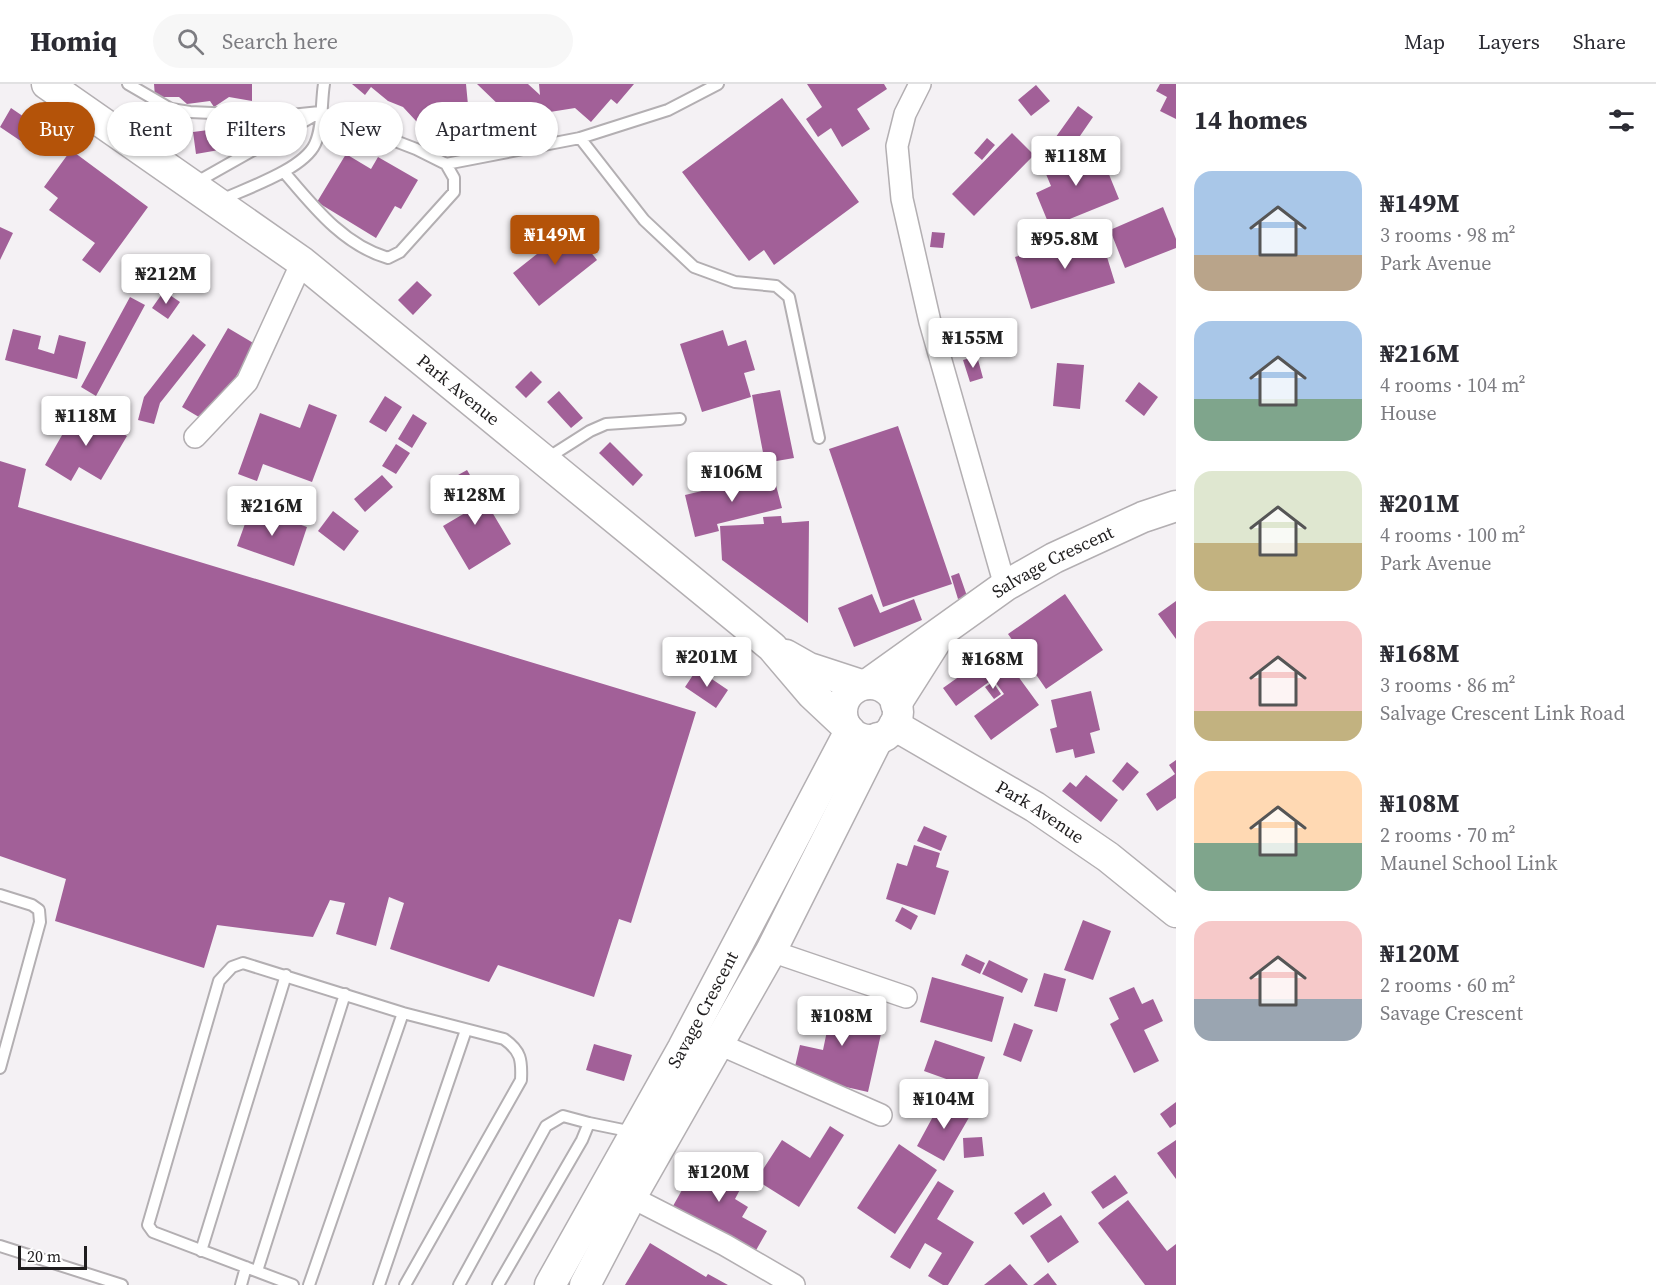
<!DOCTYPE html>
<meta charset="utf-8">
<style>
body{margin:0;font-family:"Source Serif 4",serif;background:#f7f7f7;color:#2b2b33;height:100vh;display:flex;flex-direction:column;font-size:22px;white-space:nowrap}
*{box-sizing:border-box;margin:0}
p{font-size:20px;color:#7c7c81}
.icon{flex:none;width:33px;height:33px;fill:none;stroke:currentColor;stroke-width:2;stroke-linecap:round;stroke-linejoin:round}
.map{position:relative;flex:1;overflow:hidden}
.sheet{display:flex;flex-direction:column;background:#fff;width:480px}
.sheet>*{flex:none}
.banner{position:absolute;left:18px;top:18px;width:570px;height:54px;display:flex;gap:12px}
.scale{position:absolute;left:18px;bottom:15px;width:69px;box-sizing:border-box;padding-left:6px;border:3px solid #1f1d1e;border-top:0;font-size:16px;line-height:21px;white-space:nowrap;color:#1f1d1e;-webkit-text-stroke:4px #fff;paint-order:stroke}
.price{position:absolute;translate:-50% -51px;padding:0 14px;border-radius:6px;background:#fff;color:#222;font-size:20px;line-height:39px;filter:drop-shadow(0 2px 3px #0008)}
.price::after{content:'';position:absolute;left:50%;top:36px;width:18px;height:14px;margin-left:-9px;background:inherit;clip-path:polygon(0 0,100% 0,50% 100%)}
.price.selected{background:#b45309;color:#fff}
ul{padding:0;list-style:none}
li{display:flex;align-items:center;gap:18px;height:150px;padding:0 18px}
li span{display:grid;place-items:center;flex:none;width:168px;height:120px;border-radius:18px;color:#555}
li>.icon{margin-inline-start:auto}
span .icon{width:72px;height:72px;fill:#fffc;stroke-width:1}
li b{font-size:26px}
h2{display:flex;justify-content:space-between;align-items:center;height:72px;padding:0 18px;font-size:26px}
.chip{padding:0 21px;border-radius:27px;background:#fff;box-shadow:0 2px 4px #0004;font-size:21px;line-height:54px}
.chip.selected{background:#b45309;color:#fff}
header{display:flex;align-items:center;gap:36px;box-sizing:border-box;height:84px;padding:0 30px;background:#fff;border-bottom:2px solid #e1e1e2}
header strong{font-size:28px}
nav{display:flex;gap:33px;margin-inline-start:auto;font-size:21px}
.search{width:420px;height:54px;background:#f7f7f7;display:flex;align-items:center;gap:15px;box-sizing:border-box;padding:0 21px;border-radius:33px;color:#7c7c81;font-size:22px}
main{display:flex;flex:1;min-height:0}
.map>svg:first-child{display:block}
.building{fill:#a26098}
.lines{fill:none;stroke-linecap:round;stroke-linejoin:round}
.lane-casing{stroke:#b3afb2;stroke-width:14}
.street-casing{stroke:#b3afb2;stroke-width:24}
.secondary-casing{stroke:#b3afb2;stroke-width:33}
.lane{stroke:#fff;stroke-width:10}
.street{stroke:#fff;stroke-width:21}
.secondary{stroke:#fff;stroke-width:30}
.labels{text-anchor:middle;stroke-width:5;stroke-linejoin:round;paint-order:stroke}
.street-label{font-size:18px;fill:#1f1d1e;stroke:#fff}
</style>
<header>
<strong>Homiq</strong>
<div class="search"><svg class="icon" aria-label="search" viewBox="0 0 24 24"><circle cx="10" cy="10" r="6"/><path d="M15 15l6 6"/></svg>Search here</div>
<nav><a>Map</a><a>Layers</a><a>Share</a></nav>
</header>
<main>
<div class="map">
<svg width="1176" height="1201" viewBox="0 0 1176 1201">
<rect width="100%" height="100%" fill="#f4f1f4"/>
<path class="building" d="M154,0H252V17L229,13L214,23L210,17L187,20L179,13H155Z
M352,0H466L472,63L443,66L403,23L388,17L371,3L365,11Z
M477,0H528L540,11L539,0H634L617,20L611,15L591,38L575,24L531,31L520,22L503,25Z
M807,0H884L887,5L857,25L870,45L842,63L831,44L818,53L806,35L822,23Z
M1160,0H1176V35L1160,27L1167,13L1156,7Z
M1036,1L1050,17L1031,32L1018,16Z
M782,14L859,118L774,181L764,166L749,177L682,88Z
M1078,22L1093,33L1069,68L1053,57Z
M11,24L49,50L37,68L0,43Z
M353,42L364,53L353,65L342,55Z
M216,45L219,66L196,70L193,48Z
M1012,49L1034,71L974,132L952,110Z
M987,54L995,61L982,76L974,69Z
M1097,61L1119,115L1050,143L1036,109L1051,102L1043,83Z
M71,66L148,123L100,189L82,176L95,159L49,126L58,114L44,103Z
M346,70L371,85L378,73L418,96L401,125L395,122L376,154L317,118Z
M1163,123L1176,155V164L1125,184L1110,146Z
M0,143L13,149L0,176Z
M571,143L597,176L539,222L513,189Z
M1099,147L1115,199L1031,225L1015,173Z
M932,148L945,149L943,164L930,163Z
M417,197L432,211L413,231L398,216Z
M164,207L180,218L168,235L152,224Z
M130,213L145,221L96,312L81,303Z
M966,238L972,262L953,266L948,242Z
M228,244L255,260L209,339L182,323Z
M13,245L41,252L38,265L54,270L59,251L86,258L77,295L5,276Z
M723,246L728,262L746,256L755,286L744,289L751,313L702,328L680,260Z
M193,250L206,261L160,319L154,340L138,336L144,313Z
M977,272L983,294L970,298L963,276Z
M1057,279L1084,281L1080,325L1053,322Z
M531,287L542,298L526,314L515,303Z
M1139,298L1158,313L1144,332L1125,317Z
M780,306L794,374L765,379L752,311Z
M559,307L583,334L571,344L547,318Z
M385,312L402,323L386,348L369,338Z
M309,320L337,331L312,398L263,380L257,397L238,390L260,329L300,344Z
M78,323L127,352L101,396L79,383L71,397L45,381Z
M413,330L427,339L412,364L398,355Z
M898,342L952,500L883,523L829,365Z
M610,358L643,391L633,402L599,369Z
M396,360L410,369L396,390L382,382Z
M0,377L26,385L18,423L696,628L631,839L619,835L594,913L498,881L489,898L390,865L404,819L389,813L376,862L336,850L345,819L330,816L313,853L217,841L204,884L55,837L66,795L0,772Z
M467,386L511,460L469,486L443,442L470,426L451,395Z
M773,390L782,424L717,440L719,447L695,453L685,411Z
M382,391L393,403L365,428L354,415Z
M251,423L307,443L294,482L237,462Z
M333,427L359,447L344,467L318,447Z
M781,432L782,439L809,437L808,539L722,476L720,442L764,440L763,433Z
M959,489L967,512L958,515L951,492Z
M872,510L880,529L914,515L922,536L854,563L838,524Z
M1065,510L1103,566L1046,605L1008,550Z
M1176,517V555L1158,530Z
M998,565L1039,621L991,656L974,632L1004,610L993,595L956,622L943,604Z
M697,585L728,606L716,624L685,603Z
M993,598L1001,610L994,615L985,603Z
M1091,607L1100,646L1090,649L1095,669L1075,674L1073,665L1056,669L1050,645L1057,643L1051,616Z
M1176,676V714L1157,727L1146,710L1175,690L1169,681Z
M1127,678L1139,688L1123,707L1112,697Z
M1086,691L1118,716L1101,738L1062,707L1070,698L1076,703Z
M924,742L947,752L941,767L917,757Z
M914,761L940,769L936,783L949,787L935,831L886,815L897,779L907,782Z
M902,823L918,832L911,846L895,837Z
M1083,836L1111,847L1093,896L1064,886Z
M966,870L985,879L980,890L961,881Z
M989,876L1028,895L1022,909L982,890Z
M1044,889L1066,895L1057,928L1034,922Z
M932,893L1004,913L992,958L920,938Z
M1134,903L1142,920L1153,915L1163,937L1144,946L1159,977L1134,989L1110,940L1119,935L1109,914Z
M813,915L885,932L868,1008L793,991L800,961L823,966L828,942L808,937Z
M1014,939L1033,946L1021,978L1003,971Z
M935,956L985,973L974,1005L924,987Z
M594,960L632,971L624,997L586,986Z
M943,1014L971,1030L944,1077L917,1062Z
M1176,1018V1040L1170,1044L1160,1030Z
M830,1042L844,1051L799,1123L756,1096L782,1056L810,1074Z
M982,1053L984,1072L964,1074L963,1054Z
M1176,1056V1095L1157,1069Z
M899,1060L937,1086L895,1150L857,1124Z
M701,1072L745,1096L735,1115L748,1123L742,1133L767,1147L755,1168L673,1122Z
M1115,1091L1128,1109L1103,1125L1091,1108Z
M938,1097L954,1107L937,1135L974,1158L948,1201H943L928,1192L942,1169L925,1159L910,1185L890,1173Z
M1044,1108L1052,1121L1023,1141L1014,1129Z
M1128,1116L1167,1167L1176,1160V1201H1145L1098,1139Z
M1061,1131L1079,1158L1048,1179L1030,1152Z
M650,1159L706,1193L708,1190L728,1201H625Z
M1010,1180L1028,1201H984Z
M1048,1189L1057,1201H1033Z"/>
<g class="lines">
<defs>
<path id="lane" d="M128,0L171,25L190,28L281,32L320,28L416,65L446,80L454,94V108L400,168L388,174C343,161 313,122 284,88
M580,54L644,136L694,183L735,198L776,202L789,213L819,354
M446,80L580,54L668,26L718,0
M195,99L317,30
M219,117C244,105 303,86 315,60C323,43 321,18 324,0
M546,375L590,347L606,340L680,335
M0,811L32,821L39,826L40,838L0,984
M589,1039L633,1048
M0,1162L122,1201
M201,1167L286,891
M257,1187L345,910
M241,1201L246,1183
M293,1201L153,1148L148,1141L219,897L232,883L243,879L403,929L504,955C521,967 522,976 521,996L405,1201
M309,1201L403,929
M379,1201L466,946
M459,1201L546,1042L563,1032L589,1039L582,1056L498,1201"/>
<path id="street" d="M920,0L905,30L897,62L902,115L930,238L1005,502
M195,353L247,298L302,178
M771,867L906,913
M719,960L881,1031
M631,1113L725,1161L794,1201"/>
<g id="secondary">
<path id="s1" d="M47,0L302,178L772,563L812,610L845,641"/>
<path d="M786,571L809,584L861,601"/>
<path id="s2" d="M868,600L1005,502L1054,474L1143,433L1176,422"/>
<circle cx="870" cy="628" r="28"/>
<path d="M896,620L936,557"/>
<path id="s3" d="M894,641L1035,723L1108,773L1176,828"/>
<path id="s4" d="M550,1201L683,964L850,647"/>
<path d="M585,1201L631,1113L771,867L878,654"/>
</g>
</defs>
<use href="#lane" class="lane-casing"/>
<use href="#street" class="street-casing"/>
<use href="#secondary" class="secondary-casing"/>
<use href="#lane" class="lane"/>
<use href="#street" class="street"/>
<use href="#secondary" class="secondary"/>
</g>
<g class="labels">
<g class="street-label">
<text dy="6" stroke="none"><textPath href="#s1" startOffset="513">Park Avenue</textPath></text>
<text dy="6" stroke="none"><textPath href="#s2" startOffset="222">Salvage Crescent</textPath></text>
<text dy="6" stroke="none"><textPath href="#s3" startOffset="170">Park Avenue</textPath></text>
<text dy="6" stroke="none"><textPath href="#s4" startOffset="315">Savage Crescent</textPath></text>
</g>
</g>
</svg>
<div class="scale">20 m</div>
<b class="price" style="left:1076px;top:103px">₦118M</b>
<b class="price selected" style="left:555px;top:182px">₦149M</b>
<b class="price" style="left:1065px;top:186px">₦95.8M</b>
<b class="price" style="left:166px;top:221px">₦212M</b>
<b class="price" style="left:973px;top:285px">₦155M</b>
<b class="price" style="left:86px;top:363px">₦118M</b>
<b class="price" style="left:732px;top:419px">₦106M</b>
<b class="price" style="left:475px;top:442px">₦128M</b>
<b class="price" style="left:272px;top:453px">₦216M</b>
<b class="price" style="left:707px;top:604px">₦201M</b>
<b class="price" style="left:993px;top:606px">₦168M</b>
<b class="price" style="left:842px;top:963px">₦108M</b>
<b class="price" style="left:944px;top:1046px">₦104M</b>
<b class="price" style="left:719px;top:1119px">₦120M</b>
<div class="banner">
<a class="chip selected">Buy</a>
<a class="chip">Rent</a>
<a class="chip">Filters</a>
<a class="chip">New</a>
<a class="chip">Apartment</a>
</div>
</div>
<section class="sheet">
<h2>14 homes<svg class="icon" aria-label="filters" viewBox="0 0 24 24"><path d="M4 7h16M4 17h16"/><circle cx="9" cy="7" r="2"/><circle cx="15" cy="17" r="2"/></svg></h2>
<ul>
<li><span style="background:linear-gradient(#a9c7e8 70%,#b9a48a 0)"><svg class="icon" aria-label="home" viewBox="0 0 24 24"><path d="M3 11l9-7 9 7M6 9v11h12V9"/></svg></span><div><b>₦149M</b><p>3 rooms · 98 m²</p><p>Park Avenue</p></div></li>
<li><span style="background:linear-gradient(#a9c7e8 65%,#7fa58c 0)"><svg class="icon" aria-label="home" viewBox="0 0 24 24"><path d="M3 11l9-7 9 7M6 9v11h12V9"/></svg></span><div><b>₦216M</b><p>4 rooms · 104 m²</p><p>House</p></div></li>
<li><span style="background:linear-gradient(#dfe7d0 60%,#c2b280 0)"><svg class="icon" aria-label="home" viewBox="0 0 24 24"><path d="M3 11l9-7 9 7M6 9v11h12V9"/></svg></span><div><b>₦201M</b><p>4 rooms · 100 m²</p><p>Park Avenue</p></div></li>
<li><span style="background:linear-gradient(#f6c9c9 75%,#c2b280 0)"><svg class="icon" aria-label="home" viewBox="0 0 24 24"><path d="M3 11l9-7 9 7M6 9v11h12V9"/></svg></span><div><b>₦168M</b><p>3 rooms · 86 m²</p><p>Salvage Crescent Link Road</p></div></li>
<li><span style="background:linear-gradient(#ffd9b3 60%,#7fa58c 0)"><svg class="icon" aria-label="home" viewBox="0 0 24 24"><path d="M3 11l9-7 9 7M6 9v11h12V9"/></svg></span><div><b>₦108M</b><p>2 rooms · 70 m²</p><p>Maunel School Link</p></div></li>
<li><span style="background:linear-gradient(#f6c9c9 65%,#9aa5b1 0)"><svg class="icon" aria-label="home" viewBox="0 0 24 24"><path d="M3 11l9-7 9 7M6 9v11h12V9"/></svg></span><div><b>₦120M</b><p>2 rooms · 60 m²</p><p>Savage Crescent</p></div></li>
</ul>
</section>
</main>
